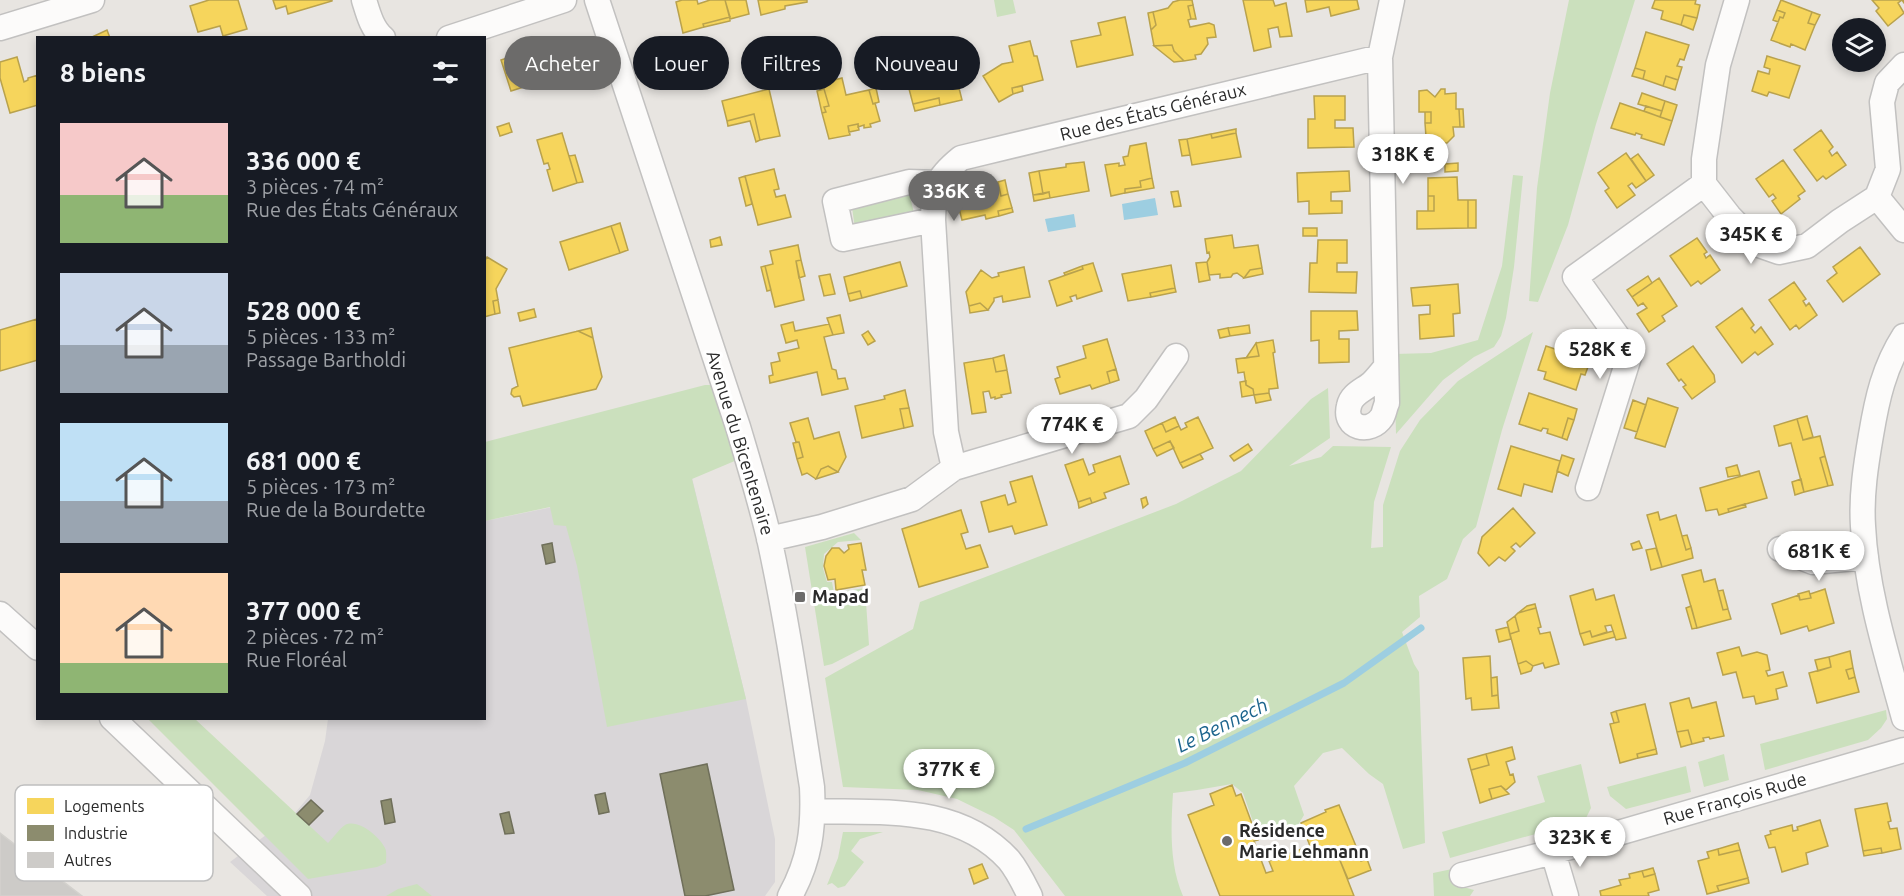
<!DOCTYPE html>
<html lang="fr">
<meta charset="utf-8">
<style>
body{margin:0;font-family:Ubuntu,sans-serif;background:#20242c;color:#f1f3f6;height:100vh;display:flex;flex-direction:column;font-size:22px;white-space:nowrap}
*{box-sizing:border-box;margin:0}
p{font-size:20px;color:#9ea1a6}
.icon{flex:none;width:33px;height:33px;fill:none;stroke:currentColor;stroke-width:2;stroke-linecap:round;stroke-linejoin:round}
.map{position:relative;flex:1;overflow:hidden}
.panel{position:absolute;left:36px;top:36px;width:450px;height:684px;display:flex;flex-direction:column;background:#171b24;border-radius:0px;box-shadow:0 3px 9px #0003}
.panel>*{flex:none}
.banner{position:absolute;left:504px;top:36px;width:570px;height:54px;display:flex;gap:12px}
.tools{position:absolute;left:1832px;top:18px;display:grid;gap:12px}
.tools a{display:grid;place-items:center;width:54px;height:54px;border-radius:50%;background:#171b24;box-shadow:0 3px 9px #0003;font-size:30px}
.price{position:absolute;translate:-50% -51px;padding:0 14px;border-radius:21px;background:#fff;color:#222;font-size:20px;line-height:39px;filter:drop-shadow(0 2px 3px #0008)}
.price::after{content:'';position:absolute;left:50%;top:36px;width:18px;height:14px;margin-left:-9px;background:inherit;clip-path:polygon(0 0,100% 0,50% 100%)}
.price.current{background:#6c6b6a;color:#fff}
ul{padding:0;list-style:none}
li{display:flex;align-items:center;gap:18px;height:150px;padding:0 24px}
li span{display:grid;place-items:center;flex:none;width:168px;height:120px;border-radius:0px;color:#555}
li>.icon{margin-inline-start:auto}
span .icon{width:72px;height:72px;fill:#fffc;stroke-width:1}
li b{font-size:26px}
h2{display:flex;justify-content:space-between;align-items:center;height:72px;padding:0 24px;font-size:26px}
.tag{padding:0 21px;border-radius:27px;background:#171b24;box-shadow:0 3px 9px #0003;font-size:21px;line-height:54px}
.tag.current{background:#6c6b6a;color:#fff}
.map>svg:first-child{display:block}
.industrial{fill:#d9d6d8}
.green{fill:#cbe0bd}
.water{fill:#9dcee1}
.homes{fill:#f6d55c;stroke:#b9a24d;stroke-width:1.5}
.industry{fill:#8c8c6e;stroke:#6f6f5a;stroke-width:1.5}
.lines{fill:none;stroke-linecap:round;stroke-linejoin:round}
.stream{stroke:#9dcee1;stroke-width:7}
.building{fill:#cdcbc8;stroke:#d3d1cd;stroke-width:1.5}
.minor-casing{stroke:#c2c1c0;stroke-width:27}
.minor{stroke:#fcfbfa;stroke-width:24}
.poi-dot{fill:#6c6b6a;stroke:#fff;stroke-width:2}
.labels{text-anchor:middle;stroke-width:6;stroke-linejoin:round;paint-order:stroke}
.street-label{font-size:18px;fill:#2a2a2a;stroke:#fff}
.poi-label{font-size:18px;font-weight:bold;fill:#2a2a2a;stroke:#fff;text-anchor:start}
.water-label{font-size:20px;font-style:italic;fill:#1c648d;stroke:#fff}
.key{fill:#fff;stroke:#bfbfbf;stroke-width:1.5}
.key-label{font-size:16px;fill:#2a2a2a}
</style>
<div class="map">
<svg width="1904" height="896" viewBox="0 0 1904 896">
<rect width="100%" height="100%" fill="#e8e5e1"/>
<path class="industrial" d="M692,478L746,699L775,839V882L765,896H267L230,862L295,813L310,795L325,741L328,719L484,718L485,521Z"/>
<path class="green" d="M994,0H1013L1016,13L997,17Z
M1569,0H1635L1596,124L1568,225L1538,302L1529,301L1537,188L1550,93Z
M1513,175L1523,176L1514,267L1506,318L1501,336L1494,347L1474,357L1443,380L1396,434L1394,354L1431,353L1478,340L1502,266Z
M909,193L914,213L855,229L852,207Z
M1533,332L1502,430L1476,527L1463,539L1447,579L1419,596L1420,617L1402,632L1414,664L1419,672L1425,843L1403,849L1383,784L1369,774L1342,748L1323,753L1294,786L1304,815L1298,825L1259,839L1243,793L1232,784L1197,790L1173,793C1171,827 1169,864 1183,896H1065L1014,830L994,817L957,799L918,790L843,787L825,678L913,629L920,602L1176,504L1241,471L1311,399L1328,388L1330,438L1289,466L1321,457L1333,446L1391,447L1374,502L1371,548L1383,547V505L1400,451L1420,420L1458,381Z
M705,385H712L737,460L692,479L746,699L607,727L577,566L566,526L554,525L550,507L485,521V442Z
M854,533L861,540L838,542L824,554L823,568L827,582H832L834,593L865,588L869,645L832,664L824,666L805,547Z
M1886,710L1887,719L1881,728L1868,740L1765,770L1760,744Z
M148,719H195L328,843C333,838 339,829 345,825C358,818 380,837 385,848C387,852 386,858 386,863L377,867L308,879Z
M1724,754L1729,780L1704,787L1698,762Z
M1581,764L1591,808L1585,820L1450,858L1442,832L1545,802L1537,776Z
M1686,766L1691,792L1626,809L1610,796L1607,787Z
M843,832H883L860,839L851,851L864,862L845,886L838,888L832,883L827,885L838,858Z
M1457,868L1460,886L1474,890L1470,896H1434L1433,873Z
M417,884L432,896H386L398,889Z"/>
<path class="water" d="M1155,198L1158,215L1124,220L1122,204Z
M1074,214L1076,227L1048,232L1045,219Z"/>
<path class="homes" d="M209,0H238L247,29L223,36L220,26L198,32L190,6Z
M273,0H332V1L288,14L286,6L276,9Z
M682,0H697L698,4L710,0H725L730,17L703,24L704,27L683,33L676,2Z
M725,0H746L749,14L730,19Z
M758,0H807V2L785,6V9L761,15Z
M1180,0H1192L1193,5L1188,6L1191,19L1188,20L1190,27L1209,23L1214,25L1216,37L1207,38L1208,44L1201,54L1195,55L1196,59L1184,61L1174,51L1172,45L1154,46L1151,30L1156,25L1153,12L1168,8L1173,2Z
M1243,0H1273L1275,6L1286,3L1292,36L1280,37L1278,27L1268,29L1271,47L1254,51Z
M1305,0H1357L1359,9L1331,16L1329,7L1307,12Z
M1655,0H1696L1695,4L1700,5L1697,18L1684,15L1681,25L1661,19L1663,11L1652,8Z
M1781,0L1812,12L1808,23L1815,25L1805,50L1791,44L1790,47L1771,40L1780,17L1783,18L1785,13L1777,10Z
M1872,0H1904V3L1902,0L1898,3L1904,13L1888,26L1876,11L1879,8Z
M1193,5L1196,19H1191L1188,6Z
M1777,10L1785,13L1783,18L1780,17L1778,22L1773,20Z
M1153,12L1156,25L1151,30L1148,13Z
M1812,12L1820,15L1815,25L1808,23Z
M1684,15L1697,18L1693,30L1681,25Z
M730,17V21L704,27L703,24Z
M1125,17L1133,55L1077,67L1071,41L1101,35L1098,23Z
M107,30L110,38H90Z
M1646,32L1689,45L1684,60L1680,59L1677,66L1682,67L1678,80L1666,76L1663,86L1643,79L1645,71L1635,68Z
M1030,41L1034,56H1037L1043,80L1012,88L1013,94L999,102L983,76L1002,64L1013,62L1009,46Z
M557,42L567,73L552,78L550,71L561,67L557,52L550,54L547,45Z
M547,45L550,54L557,52L561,67L550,71L552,78L511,91L501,60L526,52L527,55L533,53L531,50Z
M1172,45L1174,51L1184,61L1174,62L1154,46Z
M1767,56L1800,66L1789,98L1769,92L1767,96L1752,91L1758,71L1769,74L1770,69L1764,67Z
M17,57L24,82L28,80V78L38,75V105L10,113L0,78V62Z
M930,59L933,73L954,68L962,100L940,105L939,98L913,104L903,66Z
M1635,68L1645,71L1643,79L1632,76Z
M1666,76L1678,80L1675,90L1663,86Z
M842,78L846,95L869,90L873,104L875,103L880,121L870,124L871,127L864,128V125L858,127V124L848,126L850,135L829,139L822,113L826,112L824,107L829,106L824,89L820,90L819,84Z
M1022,86L1023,91L1013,94L1012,88Z
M876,88L879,102L873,104L869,90Z
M769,89L780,136L760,140L754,114L727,121L722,101Z
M824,89L829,106L824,107L826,112L822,113L817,91Z
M1441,89H1445V94L1456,93V109H1459L1460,127H1453L1454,136L1447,143H1432L1426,137L1425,123H1431V112H1419V91L1427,90L1435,97Z
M1642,93L1665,101L1662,111L1638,104Z
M1314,96H1345V120H1335V128H1353L1354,147L1308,148V119H1315Z
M939,98L940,105L915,111L913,104Z
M1665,101L1677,105L1672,121L1660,117Z
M1620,103L1672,121L1664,145L1641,138L1642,135L1636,133L1635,135L1611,128Z
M1646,106L1662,111L1660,117L1644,111Z
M1459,109H1463L1464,127H1460Z
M1425,112H1431V123H1425Z
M754,114L760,140L756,142L750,121L728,126L727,121Z
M509,123L512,132L500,136L497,127Z
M858,124L859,130L849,132L848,126Z
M1236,129V133L1212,138L1211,134Z
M1821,130L1833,147L1829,151L1832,156L1837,152L1846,165L1826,179L1823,176L1817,181L1794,150Z
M562,133L577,183L553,191L547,170L550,169L548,163L544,164L537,140Z
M1236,133L1241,157L1192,165L1187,139L1211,134L1212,138Z
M1187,139L1190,155L1182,156L1179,140Z
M1146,143L1152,178L1140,181L1141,187L1125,189V193L1111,196L1105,165L1119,163V166L1125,165L1123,157L1128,156L1130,146Z
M1626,153L1646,181L1636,188L1632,183L1628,186L1635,195L1617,208L1605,191L1609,188L1598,173Z
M1638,154L1654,175L1646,181L1631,159Z
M575,155L583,182L577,183L569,156Z
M1783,160L1805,191L1798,196L1800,199L1781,214L1772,201L1776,198L1773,194L1769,197L1756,179Z
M1084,162L1089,191L1050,198L1049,192L1043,194L1039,171L1066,167V164Z
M1458,163V171L1445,172V164Z
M774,169L779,189L774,190L776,197L785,195L791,217L758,225L745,176Z
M1039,171L1043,194L1033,195L1029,173Z
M1349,171L1350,191L1331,192V201H1342V213L1309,214V201L1298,202L1297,173Z
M745,176L752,204L746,206L739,178Z
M1457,177L1458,200H1468V228L1417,229V211H1434V196H1428V178Z
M1152,178L1154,188L1125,193V189L1141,187L1140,181Z
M1005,180L1008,194L1001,196L998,182Z
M998,182L1001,196L1008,194L1012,208L998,211L999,216L986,219L985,215L962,220L956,197L980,190L979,187Z
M1178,191L1181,206L1174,207L1171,192Z
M1049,192L1050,198L1034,201L1033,195Z
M1428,196H1434V211H1428Z
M1468,200H1476V228H1468Z
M1012,208L1013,212L999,216L998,211Z
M620,223L628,250L620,253L611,226Z
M611,226L620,253L569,270L560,242Z
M1303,228H1317V236H1303Z
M1232,235L1234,248L1258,245L1262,268L1250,270L1244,278L1237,273L1233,274L1231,277L1220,278V274L1209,275L1207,262L1210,257L1209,252L1207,253L1205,239Z
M720,237L722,245L711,247L710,240Z
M1697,238L1707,252L1704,254L1706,258L1710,255L1720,270L1701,284L1698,281L1691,286L1670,256Z
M1318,240H1347V263H1337V272H1357L1356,293L1309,292L1310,263H1317Z
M798,245L801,260L796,261L804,300L775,307L765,266L773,264L770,251Z
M1860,247L1880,274L1843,302L1827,281L1837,273L1833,267Z
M487,257L507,269L496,289L498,300L493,301L495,314L484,317V262Z
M801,260L805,276L799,278L796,261Z
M900,262L907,286L862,298L860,291L848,294L844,277Z
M1207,262L1210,280L1199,282L1196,263Z
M1093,263L1102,291L1077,299L1076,295L1070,297L1072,301L1057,306L1049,281L1083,269L1082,266Z
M1171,265L1175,288L1150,293L1151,297L1128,301L1122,274Z
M765,266L771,290L767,291L761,267Z
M1082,266L1083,269L1065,275L1064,273Z
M1024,267L1030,297L1003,302L1002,296L994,298V301L988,310L980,303L969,306L966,292L981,270L992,278L999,276L998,273Z
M1262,268L1263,274L1244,278L1250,270Z
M830,274L835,294L824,296L819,276Z
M1648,276L1652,283L1632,297L1627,290Z
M1659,278L1677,306L1662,316L1665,321L1649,332L1637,314L1647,308L1643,303L1638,306L1632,297Z
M1794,282L1806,299L1803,301L1806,306L1809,303L1817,315L1799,329L1796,325L1790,330L1769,300Z
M1458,284L1460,313L1453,314L1454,336L1420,339L1419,315L1430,314V305L1413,306L1411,288Z
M1175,288L1176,292L1151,297L1150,293Z
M860,291L862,298L850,301L848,294Z
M498,300L500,313L495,314L493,301Z
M980,303L988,310L970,313L969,306Z
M1742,308L1754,325L1751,328L1755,333L1761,327L1773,344L1758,355L1755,352L1742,363L1716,327Z
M534,309L536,317L520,321L518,313Z
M1311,311H1357L1358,330L1339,331V339H1349V362L1319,363V340L1311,341Z
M840,315L844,333L833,335L827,318Z
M37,319L38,360L0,371V330Z
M793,322L795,331L829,324L833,335L824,337L832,369L836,370L838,379L845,378L848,389L822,395L817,372L770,383L769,376L773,375L771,363L780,361L778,353L799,348L797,340L786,343L781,325Z
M1249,325L1250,333L1230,336L1228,328Z
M591,328L593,338L578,331Z
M1228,328L1230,336L1220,338L1218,330Z
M578,331L593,338L602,377L596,389L523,406L520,396L514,397L511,394L512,389L518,386L509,348Z
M868,331L875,341L868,345L862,335Z
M1107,339L1116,369L1107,372L1110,383L1092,389L1090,385L1060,394L1055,379L1060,377L1057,367L1086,358L1083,346Z
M1273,340L1275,352L1273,353L1278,388L1269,389V393L1254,395L1253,389L1246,385L1244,372L1238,373L1236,359L1259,356L1256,343Z
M1256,343L1259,356L1246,358Z
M1546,346L1564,352L1562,359L1567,360L1571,349L1592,356L1585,375L1581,374L1576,390L1544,379L1546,372L1538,370Z
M1693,346L1714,375L1715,382L1692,399L1683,387L1686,385L1681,379L1679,381L1667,364Z
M1004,355L1007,370L996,372L993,358Z
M993,358L996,372L1007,370L1011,393L1001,395L1002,397L995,399V397L991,398L989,391L983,392L986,412L972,414L964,363Z
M1116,369L1119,380L1110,383L1107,372Z
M1246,381V385L1253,389L1254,395L1242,397L1240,382Z
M905,390L909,408L900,409L904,428L862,438L855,406L885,399L884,396Z
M1269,393L1271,400L1256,403L1254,395Z
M1529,393L1577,409L1574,420L1568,418L1562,438L1547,433L1548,429L1543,428L1541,431L1519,424Z
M1648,398L1678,408L1665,447L1635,438Z
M1633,400L1646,405L1637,432L1624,428Z
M909,408L913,426L904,428L900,409Z
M1807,416L1813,437L1803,440L1797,419Z
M1175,417L1179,426L1166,432L1162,423Z
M1198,417L1213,448L1180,463L1170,441L1153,449L1145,431L1162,423L1166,432L1179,426L1181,430L1187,427L1185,423Z
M808,418L814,439L839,432L846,457L838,472L828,466L821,469L816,479L807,473L802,475L797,459L803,457L799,442H796L790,423Z
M1568,418L1574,420L1567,440L1562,438Z
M1797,419L1803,440L1820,436L1825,456L1820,458L1828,486L1804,492L1791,443L1779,446L1774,426Z
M1170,441L1174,448L1157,456L1153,449Z
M799,442L803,457L797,459L793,443Z
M1248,444L1252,450L1234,461L1230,456Z
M1511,446L1560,461L1552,492L1524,484L1521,496L1498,489Z
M1200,454L1203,459L1183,468L1180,463Z
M1562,455L1574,459L1568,476L1557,471Z
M1120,456L1129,484L1104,493L1106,498L1092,503L1090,498L1078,502L1065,465L1083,459L1089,475L1095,472L1093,465Z
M1825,456L1833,485L1828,486L1820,458Z
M1737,465L1740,475L1728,477L1726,468Z
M828,466L838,472L816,479L821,469Z
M1759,471L1767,498L1728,509L1729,512L1719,515L1717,509L1706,511L1700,488Z
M1032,476L1047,525L1015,534L1012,526L989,532L981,502L1005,495L1008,505L1016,502L1010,482Z
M1801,479L1804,492L1795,495L1792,482Z
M1146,497L1148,504L1143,508L1141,499Z
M1090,498L1092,503L1079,508L1078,502Z
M1745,504L1746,507L1729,512L1728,509Z
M1513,508L1535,533L1520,547L1516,543L1511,547L1515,551L1505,561L1499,557L1489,566L1478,553L1482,537Z
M961,510L968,532L961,534L966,549L980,545L988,567L919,587L902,529Z
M1658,512L1660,520L1676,515L1686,550L1691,548L1693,558L1662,567L1647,515Z
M1687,535L1691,548L1686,550L1682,536Z
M1639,541L1642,548L1633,550L1631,544Z
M861,543L866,570H862L865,585L836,590L835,579L828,580L824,566L826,556L832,548H839L844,553L849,549L848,545Z
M1656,548L1662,567L1651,570L1646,550Z
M1701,570L1704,582L1715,579L1723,610L1728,609L1731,619L1697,628L1682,575Z
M1593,589L1596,600L1614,595L1626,638L1616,640L1611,625L1605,626L1607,632L1592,637L1590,631L1580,634L1570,596Z
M1825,589L1834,623L1809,631L1807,626L1781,634L1772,604L1799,595L1800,600L1811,598L1810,594Z
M1723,590L1728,609L1723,610L1718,591Z
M1809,591L1811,598L1800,600L1798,594Z
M1535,604L1536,608L1518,613L1527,606Z
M1691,606L1697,628L1692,629L1686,608Z
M1536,608L1541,627L1538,628L1540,634L1550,632L1559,664L1545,668L1543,663L1533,666L1526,661L1518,664L1510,634L1519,631L1515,616L1518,613Z
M1515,616L1519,631L1510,634L1507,622Z
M1508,627L1511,639L1499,642L1496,630Z
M1590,631L1592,637L1613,631L1615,637L1584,645L1580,634Z
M1739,647L1742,656L1757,652L1767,655L1770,670L1766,671L1768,676L1783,672L1787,686L1776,689L1778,699L1756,704L1754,696L1743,698L1736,672L1723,675L1717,653Z
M1850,651L1853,668L1846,670L1849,679L1855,677L1859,692L1817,703L1809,673L1831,667L1829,657Z
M1490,656L1492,696L1498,695L1499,708L1472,710L1471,698L1466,699L1463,658Z
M1829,657L1831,667L1818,671L1815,660Z
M1526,661L1533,666L1531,671L1521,674L1518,664Z
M1853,668L1855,677L1849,679L1846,670Z
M1497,677L1498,695L1492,696L1491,678Z
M1689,698L1692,708L1716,702L1724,736L1710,739L1709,737L1703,738L1704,741L1692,744L1688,730L1677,732L1670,703Z
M1645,704L1656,749L1637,754L1638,758L1620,763L1610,724L1619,722L1616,711Z
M1616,711L1619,722L1614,723L1611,713Z
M1688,730L1692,744L1681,747L1677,732Z
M1512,747L1515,759L1506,762L1510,775L1513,774L1515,782L1506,790L1501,786L1489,789L1492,799L1480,803L1471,770L1489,765L1486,754Z
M1656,749L1657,754L1638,758L1637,754Z
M1486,754L1489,765L1471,770L1468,759Z
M1232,785L1236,796L1241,794L1258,840L1254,841L1266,873L1273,871L1269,861L1310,846L1301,823L1326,812L1325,810L1339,805L1358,851L1339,858L1354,896H1220L1188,815L1214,805L1210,794Z
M1501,786L1509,794L1492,799L1489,789Z
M1887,803L1891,821L1888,822L1890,829L1897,828L1901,849L1882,853L1881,848L1863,851L1855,809Z
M1820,820L1828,846L1806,853L1808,864L1782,872L1775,847L1769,848L1765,836L1771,834L1770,831L1792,825L1793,831L1798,830L1797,827Z
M1738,843L1740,850L1719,855L1718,849Z
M1881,848L1882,853L1864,856L1863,851Z
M1718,849L1719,855L1740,850L1748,878L1717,886L1719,891L1707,894L1698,861L1709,858L1707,852Z
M1358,851L1361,861L1367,859L1371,870L1348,879L1339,858Z
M982,864L988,878L974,884L969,869Z
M1653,868L1655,874L1644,877L1642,871Z
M1642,871L1644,877L1655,874L1659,890L1648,893L1649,896H1601L1600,891L1621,885L1619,880L1630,878L1629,874Z
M1748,878L1749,883L1719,891L1717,886Z"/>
<path class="industry" d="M552,543L555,562L546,564L542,545Z
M707,764L734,890L705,896H685L660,774Z
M605,793L609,812L599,814L595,795Z
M391,799L395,822L385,824L381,801Z
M311,800L323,811L309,825L297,814Z
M509,812L514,833L505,834L500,814Z"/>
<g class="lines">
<path class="stream" d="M1026,829L1185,763L1344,683L1421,628"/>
</g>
<path class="building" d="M0,833L82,896H0Z"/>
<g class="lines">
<defs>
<path id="minor" d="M364,0C368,13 372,29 383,38
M597,0L738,427C749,464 760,500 769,538C787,620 799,704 812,787C814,828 810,860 790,896
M1737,0L1718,65L1704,159V184L1729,216L1756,244L1779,252L1807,246L1840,221L1877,197L1888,169L1882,102L1887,83L1904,65
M0,28L92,0
M449,38L564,0
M1877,197L1904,230
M933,220L843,239L835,201L909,182L937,183
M1904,336C1884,367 1877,399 1871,435C1866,464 1861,495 1863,526C1866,589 1887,656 1904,718
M1385,368C1381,373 1377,378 1372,383C1364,390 1351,394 1349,406C1343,428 1370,435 1382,417C1384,414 1385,407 1387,403L1380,57L1392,0
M954,468L1129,416L1146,399L1176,356
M1588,488L1630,354L1575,277L1704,184
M769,539L822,527L912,499L954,468L946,432L933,220C934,187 935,179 961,158L1380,57
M1780,549L1813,562L1866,557
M0,614L38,648
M112,718L299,896
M814,811C882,813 958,804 1009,860C1018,871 1024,884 1030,896
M1553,852L1566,896
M1462,875L1553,852L1904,750"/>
</defs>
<use href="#minor" class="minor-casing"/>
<use href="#minor" class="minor"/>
</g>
<g class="poi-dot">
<rect x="794" y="591" width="12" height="12" rx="3"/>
<circle cx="1227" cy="841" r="6"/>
</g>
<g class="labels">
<g class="street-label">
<text transform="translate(1153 112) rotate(-14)" y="6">Rue des États Généraux</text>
<text transform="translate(740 443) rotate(73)" y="6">Avenue du Bicentenaire</text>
<text transform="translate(1735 799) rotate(-16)" y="6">Rue François Rude</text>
</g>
<g class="poi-label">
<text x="812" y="603">Mapad</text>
<text x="1239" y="837">Résidence<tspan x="1239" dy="21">Marie Lehmann</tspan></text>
</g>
<g class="water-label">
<text transform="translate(1222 725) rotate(-26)" y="7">Le Bennech</text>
</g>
</g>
<rect x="15" y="785" width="198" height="96" rx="9" class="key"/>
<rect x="27" y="798" width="27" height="16" fill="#f6d55c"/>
<rect x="27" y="825" width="27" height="16" fill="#8c8c6e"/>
<rect x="27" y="852" width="27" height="16" fill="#cdcbc8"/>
<g class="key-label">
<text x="64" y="812">Logements</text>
<text x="64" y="839">Industrie</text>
<text x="64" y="866">Autres</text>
</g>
</svg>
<div class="tools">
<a><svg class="icon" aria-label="layers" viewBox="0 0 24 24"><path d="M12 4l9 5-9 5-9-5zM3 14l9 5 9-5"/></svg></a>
</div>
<b class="price" style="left:1403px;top:185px">318K €</b>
<b class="price current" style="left:954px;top:222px">336K €</b>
<b class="price" style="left:1751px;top:265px">345K €</b>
<b class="price" style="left:1600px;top:380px">528K €</b>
<b class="price" style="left:1072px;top:455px">774K €</b>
<b class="price" style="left:1819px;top:582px">681K €</b>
<b class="price" style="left:949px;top:800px">377K €</b>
<b class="price" style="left:1580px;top:868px">323K €</b>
<div class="banner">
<a class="tag current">Acheter</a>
<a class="tag">Louer</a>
<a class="tag">Filtres</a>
<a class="tag">Nouveau</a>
</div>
<section class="panel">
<h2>8 biens<svg class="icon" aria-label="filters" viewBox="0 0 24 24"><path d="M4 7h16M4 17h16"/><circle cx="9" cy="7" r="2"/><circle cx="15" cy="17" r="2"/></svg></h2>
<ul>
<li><span style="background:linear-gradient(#f6c9c9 60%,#8fb573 0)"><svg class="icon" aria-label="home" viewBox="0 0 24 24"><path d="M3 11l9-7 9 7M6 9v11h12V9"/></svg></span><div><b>336 000 €</b><p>3 pièces · 74 m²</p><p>Rue des États Généraux</p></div></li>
<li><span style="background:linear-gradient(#c9d6e8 60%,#9aa5b1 0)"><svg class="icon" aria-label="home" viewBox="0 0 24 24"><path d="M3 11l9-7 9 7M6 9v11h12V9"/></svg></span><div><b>528 000 €</b><p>5 pièces · 133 m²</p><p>Passage Bartholdi</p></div></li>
<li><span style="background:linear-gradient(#bfe0f5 65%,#9aa5b1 0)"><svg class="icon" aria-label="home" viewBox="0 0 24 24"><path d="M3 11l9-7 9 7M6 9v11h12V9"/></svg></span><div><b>681 000 €</b><p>5 pièces · 173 m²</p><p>Rue de la Bourdette</p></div></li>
<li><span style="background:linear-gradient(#ffd9b3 75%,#8fb573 0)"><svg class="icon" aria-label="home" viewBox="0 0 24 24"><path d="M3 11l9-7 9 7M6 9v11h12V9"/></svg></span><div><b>377 000 €</b><p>2 pièces · 72 m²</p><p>Rue Floréal</p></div></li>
</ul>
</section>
</div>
